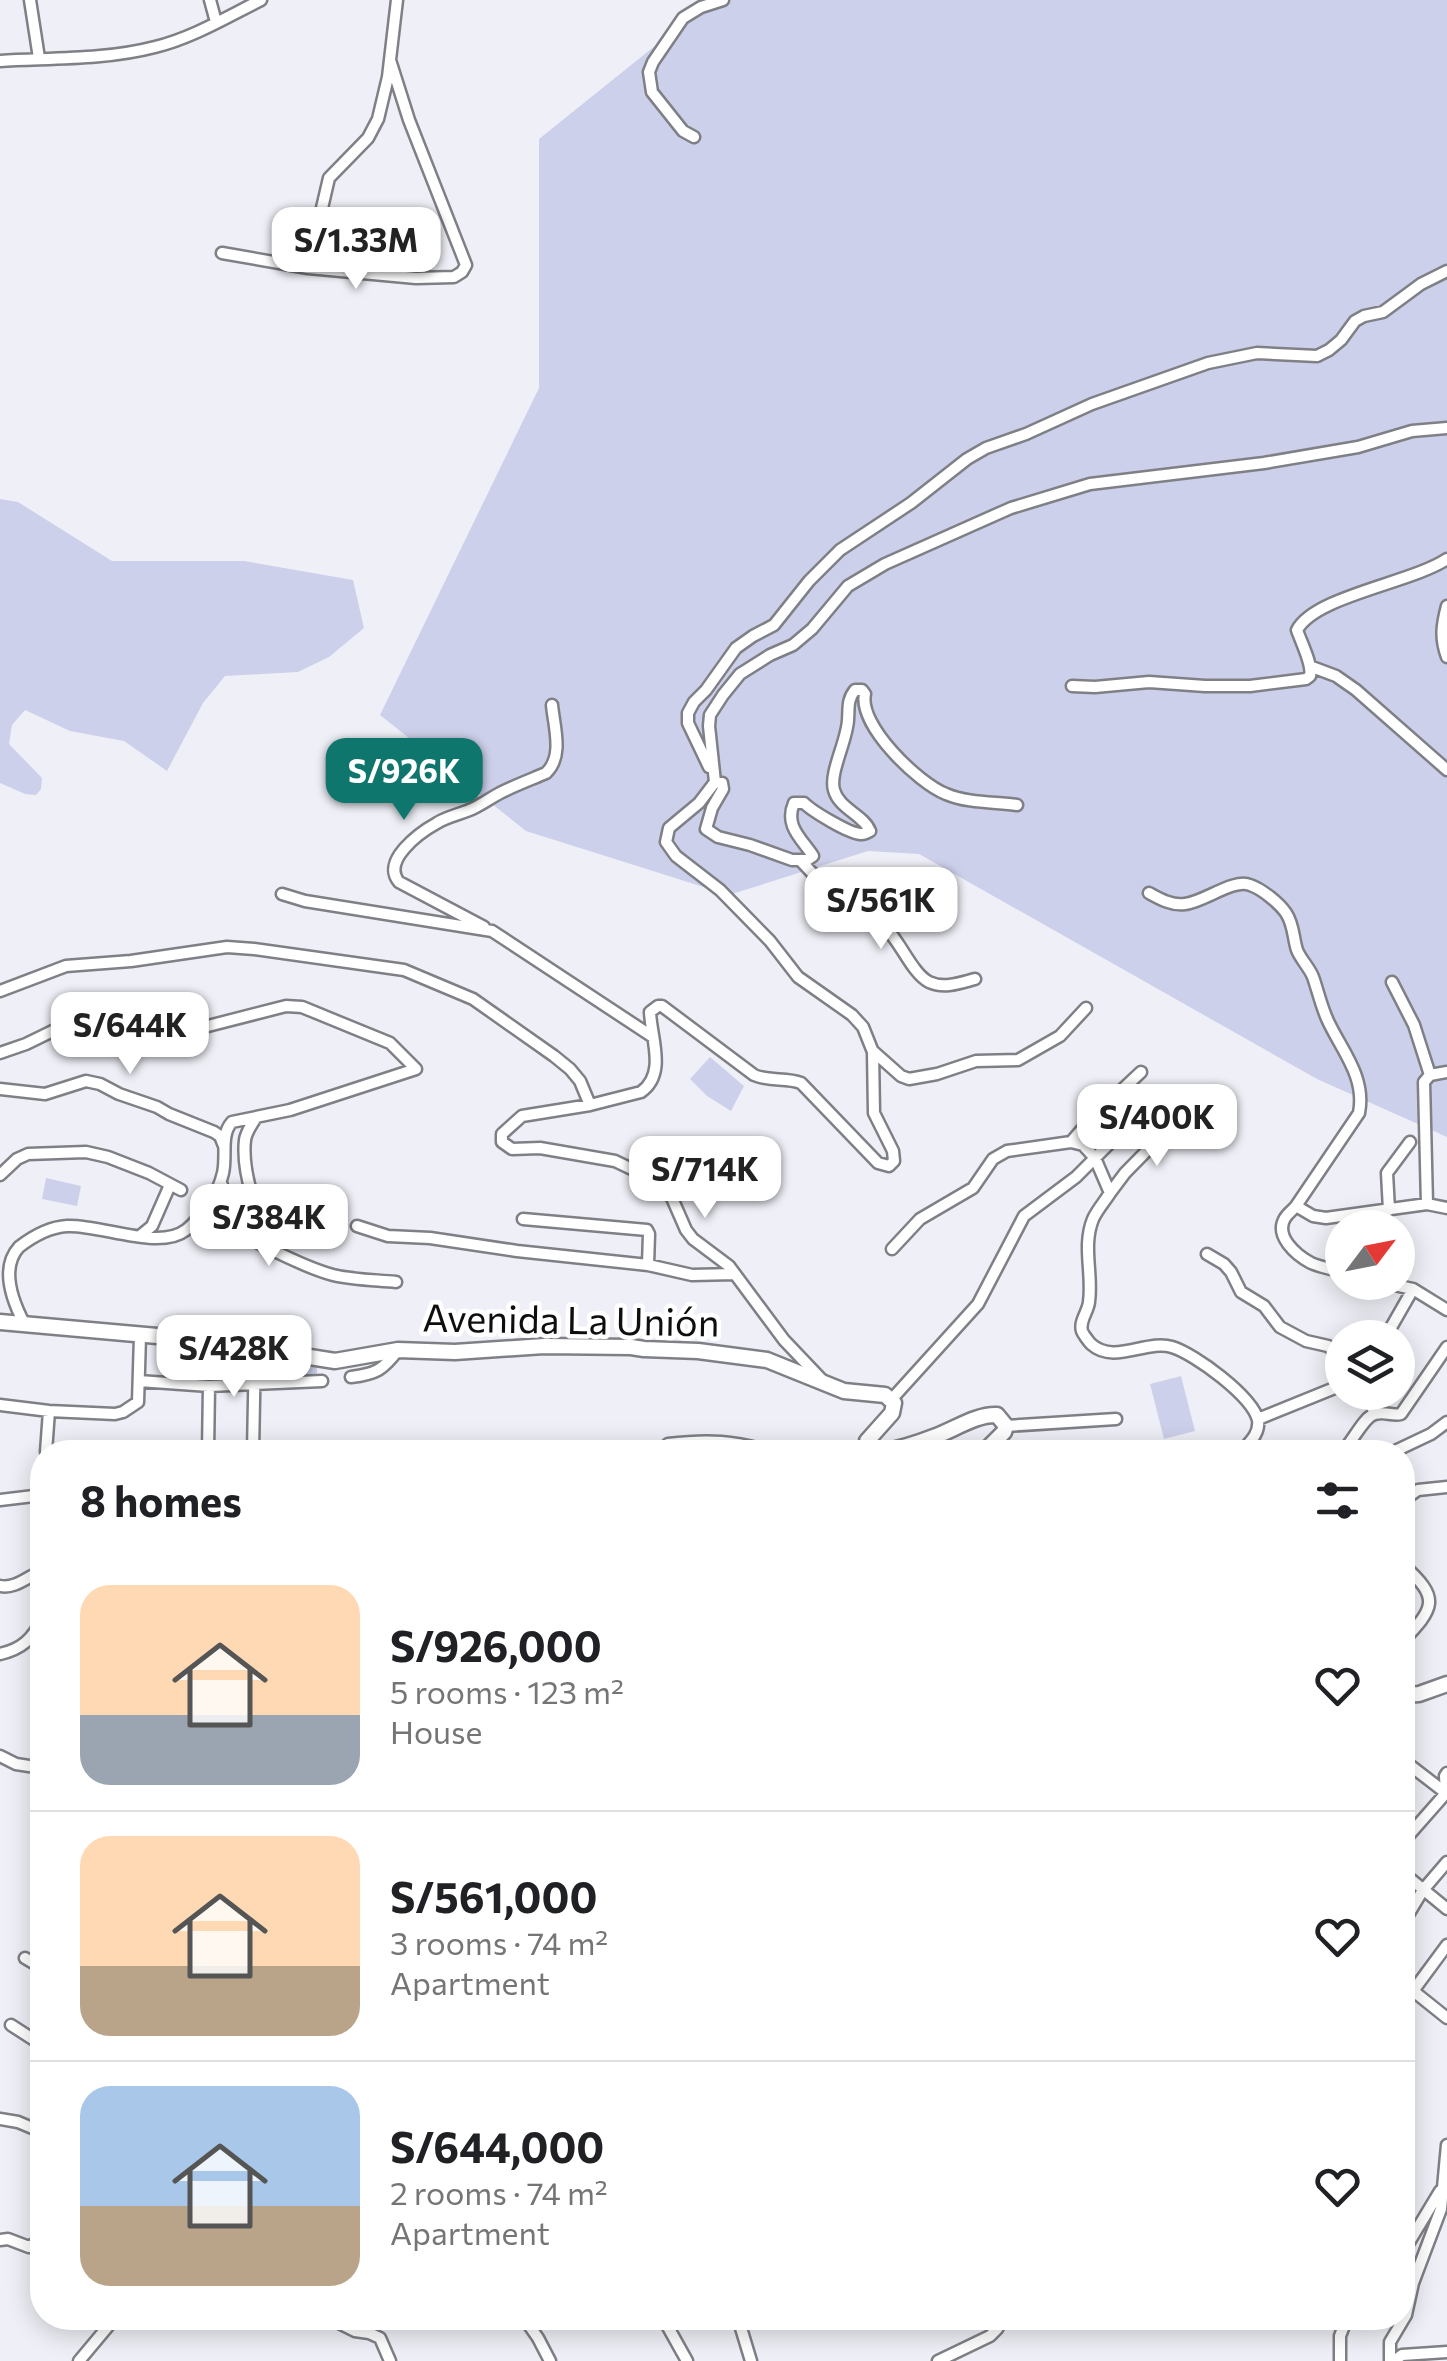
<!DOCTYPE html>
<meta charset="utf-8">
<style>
body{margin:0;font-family:Commissioner,sans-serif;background:#f6f6f6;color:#202124;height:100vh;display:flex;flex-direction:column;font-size:38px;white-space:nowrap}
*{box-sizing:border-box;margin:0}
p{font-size:32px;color:#757577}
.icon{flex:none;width:55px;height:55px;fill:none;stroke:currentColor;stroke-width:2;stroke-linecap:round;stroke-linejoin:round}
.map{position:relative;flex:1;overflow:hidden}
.sheet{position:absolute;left:30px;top:1440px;width:1385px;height:890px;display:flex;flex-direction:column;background:#fff;border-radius:40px;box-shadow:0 5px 25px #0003}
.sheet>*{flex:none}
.needle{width:65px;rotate:58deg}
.controls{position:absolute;left:1325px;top:1210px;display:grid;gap:20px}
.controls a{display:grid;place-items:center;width:90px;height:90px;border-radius:50%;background:#fff;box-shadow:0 5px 25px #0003;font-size:50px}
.price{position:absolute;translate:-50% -85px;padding:0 22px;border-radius:20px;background:#fff;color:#222;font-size:32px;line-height:65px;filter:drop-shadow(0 2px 5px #0008)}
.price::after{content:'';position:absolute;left:50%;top:60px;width:30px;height:22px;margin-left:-15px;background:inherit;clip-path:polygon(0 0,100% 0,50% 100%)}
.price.current{background:#0f766e;color:#fff}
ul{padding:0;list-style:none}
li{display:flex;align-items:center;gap:30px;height:250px;padding:0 50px}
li+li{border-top:2px solid #e0e0e0}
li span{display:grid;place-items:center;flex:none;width:280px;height:200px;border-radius:30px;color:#555}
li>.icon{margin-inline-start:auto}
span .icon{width:120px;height:120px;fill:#fffc;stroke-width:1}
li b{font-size:42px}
h2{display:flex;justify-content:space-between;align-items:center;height:120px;padding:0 50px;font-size:42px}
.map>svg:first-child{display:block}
.green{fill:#cdd0ea}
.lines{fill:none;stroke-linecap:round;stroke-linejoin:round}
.minor-casing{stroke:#7f8086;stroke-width:15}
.major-casing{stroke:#7f8086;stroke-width:19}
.minor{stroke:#fff;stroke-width:10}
.major{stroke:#fff;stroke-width:14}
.labels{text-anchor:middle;stroke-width:9;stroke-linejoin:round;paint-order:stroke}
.street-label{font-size:38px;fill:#0e0e10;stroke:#fff}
</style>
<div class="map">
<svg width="1447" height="2361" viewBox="0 0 1447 2361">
<rect width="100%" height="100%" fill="#eff0f7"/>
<path class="green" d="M712,0H1447V1137L1317,1079L919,854L868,851L729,895L526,831L380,715L539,388V139Z
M0,499L18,502L112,561H244L353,580L364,628L329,657L298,672L225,676L203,703L167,771L124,741L70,731L25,710L12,725L9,744L42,778L41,789L36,795L25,794L0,783Z
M710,1057L744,1086L731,1111L707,1096L690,1079Z
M46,1178L81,1186L77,1206L42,1199Z
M258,1350L317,1363V1375L257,1380Z
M1181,1376L1195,1431L1164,1439L1150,1384Z"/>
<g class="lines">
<defs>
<path id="minor" d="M30,0L39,58
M210,0L216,22
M0,61C51,58 105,60 155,47C192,38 227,17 261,0
M694,137L683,131L652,92L649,72L653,62L683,18L701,7L723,0
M222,253L308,268L416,278L454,277L462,272L466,265L409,120L390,60
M308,268L329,178L368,138L378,119L388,77L397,0
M1447,606C1442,625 1440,638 1447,657
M1312,667L1336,676L1356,690L1447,770
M1072,686L1095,687L1149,682L1205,686H1250L1306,679L1310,676C1313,665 1301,642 1297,630C1315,596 1411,583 1447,559
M709,767L688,723V713L694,702L706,690L736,648L753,636L774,625L809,581L840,550L911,503L967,459L986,448L1026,434L1092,404L1208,363L1257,353L1317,356L1329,350L1341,340L1355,321L1364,316L1383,312L1421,284L1447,271
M715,782L699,803L669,828L666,842L676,856L720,890L770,941L798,977L852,1015L863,1027L873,1052L874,1113L893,1151L894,1161L889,1166L878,1163L801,1083C786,1077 770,1082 754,1075L662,1006H658L650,1012C651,1038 667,1074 641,1092L590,1105L522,1116L502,1134V1142L512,1149L540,1148L615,1161L657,1181L672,1198L686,1230L693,1239L729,1266L784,1340L822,1380
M1017,805C994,802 967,803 946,794C918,783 858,725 865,694L862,690H855C847,700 849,707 848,720C847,741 829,773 834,790C839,809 864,815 870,831C868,832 865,834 862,834C851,835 812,811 804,803H794C784,826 802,839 813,856L807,860H792L750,845L718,837L706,829L712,808L723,789L722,783L715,782L709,726L710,715L723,695L740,674L770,655L793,645L812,629L848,586L885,564L1011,508L1090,484L1264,463L1358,447L1412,431L1447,428
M800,860C814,876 829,889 847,901C858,908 871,913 880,922C899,937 911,973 929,982C944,989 960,983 975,979
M1149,893C1160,899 1172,906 1185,904C1204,902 1234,878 1250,885C1262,889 1279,903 1286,913C1294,925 1293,938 1297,950C1301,960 1309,967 1313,977C1318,991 1321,1006 1328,1021C1342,1051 1366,1077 1359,1113L1296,1206
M282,894L305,901L492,931L653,1037
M484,927L399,882C381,861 419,833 437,823C448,816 462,814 474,808C484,803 492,797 502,792C516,785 532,779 546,773C564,756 554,727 552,705
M1392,982L1414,1025L1430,1075
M0,991L66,966L131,961L227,947L254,949L404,970L473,999L554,1056L570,1069L580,1081L590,1105
M874,1052L901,1076L909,1079L937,1074L976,1061L1018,1060L1060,1036L1086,1008
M0,1053L26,1044L65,1025L79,1023L143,1028L208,1026L286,1006L302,1007L390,1043L416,1069L290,1110L232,1122C220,1135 227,1156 223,1173C218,1195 203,1216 186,1230C159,1251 100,1224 67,1226C49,1227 32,1237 19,1247C0,1268 12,1300 24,1323
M0,1089L45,1094L86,1081L100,1084L119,1094L157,1107L169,1114L214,1132L220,1136L224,1146
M255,1119C251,1126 246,1132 245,1140C241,1175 259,1217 272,1248
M1071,1142L1091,1119L1141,1072
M0,1175L17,1159L28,1154L86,1152L108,1157L149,1173L181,1190
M222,1185C222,1195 219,1207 223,1216C232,1235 311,1269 333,1275C354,1280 375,1280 396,1282
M1110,1193L1125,1173L1176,1121
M1427,1204L1424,1082L1430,1075L1447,1072
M1389,1210L1387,1173L1410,1142
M523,1219L647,1230L649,1234L648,1265
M357,1226L388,1236L430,1238L517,1251L648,1265L692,1275L735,1274
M141,1235L152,1226L170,1185
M892,1249L920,1219L973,1188L993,1159L1007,1151L1071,1142L1083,1145L1095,1158L1110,1193C1105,1201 1097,1210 1093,1219C1082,1246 1093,1274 1089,1302C1088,1312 1079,1321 1082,1331C1083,1334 1089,1342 1091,1344C1114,1365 1147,1339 1172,1347C1195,1354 1252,1396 1258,1420C1260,1434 1249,1443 1241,1452
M1207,1254L1224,1264L1231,1272L1241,1292L1264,1306L1280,1327L1306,1341L1328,1346L1342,1358
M1342,1272C1332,1269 1320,1267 1311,1263C1296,1255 1274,1236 1285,1218C1288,1213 1293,1210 1296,1206L1313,1216L1326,1218L1427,1204L1447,1208
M1380,1282L1413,1289L1447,1310
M1385,1338L1413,1289
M351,1377C376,1374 383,1370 398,1350
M139,1381L209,1386L322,1381
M1368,1392L1374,1413
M891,1400L978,1304L1024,1216L1076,1177L1149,1104
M0,1405L49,1411L115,1414L123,1412L138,1402L140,1336
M1258,1419L1342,1385
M1006,1426L1116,1419
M668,1444C710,1439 733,1441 773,1452
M46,1452L49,1411
M208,1452L209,1386
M253,1452L255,1347
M464,1452L487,1448
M1342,1452C1352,1443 1364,1416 1375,1414C1385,1411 1391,1416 1401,1414L1447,1347
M1393,1452L1431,1434L1447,1422
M0,1500L42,1495
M1402,1501L1418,1490L1447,1487
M1402,1564C1442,1599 1434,1608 1402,1642
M0,1586C16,1589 28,1576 42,1571
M0,1654C22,1649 32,1639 42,1620
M1402,1751L1407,1763L1446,1793
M0,1756L16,1764L42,1768
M1402,1843L1446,1793L1445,1776L1447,1773
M1402,1872L1447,1909
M1402,1925L1423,1890L1447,1862
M25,1958L42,1968
M1402,1982L1447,2018
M1413,1991L1447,1945
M11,2025L42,2045
M0,2119L18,2122L42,2132
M0,2240L8,2239L29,2247L42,2239
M1402,2254L1440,2191
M329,2318L355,2331L369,2333L380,2338L390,2361
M524,2318L538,2338L550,2361
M663,2318L687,2361
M738,2318L751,2361
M79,2361L115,2318
M938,2361L990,2336L997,2329L1003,2318
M1340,2361V2336L1347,2318
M1390,2361V2342L1406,2315L1413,2283L1441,2209L1447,2145
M1394,2361L1402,2355L1447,2352"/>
<path id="major" d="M0,1322L202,1340L335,1361L398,1350L455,1352L544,1346L631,1347L644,1349L698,1351L767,1360L844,1391L885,1395L894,1403L892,1413L867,1441L868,1451L871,1452
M881,1452C900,1449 918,1443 936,1436C955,1429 977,1414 997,1415L1006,1426L1004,1432L984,1452
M1402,1695L1419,1694L1447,1684"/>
</defs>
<use href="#minor" class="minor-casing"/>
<use href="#major" class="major-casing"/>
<use href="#minor" class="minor"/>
<use href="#major" class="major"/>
</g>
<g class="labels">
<g class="street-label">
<text transform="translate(571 1321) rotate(1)" y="13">Avenida La Unión</text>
</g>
</g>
</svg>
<div class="controls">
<a><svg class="needle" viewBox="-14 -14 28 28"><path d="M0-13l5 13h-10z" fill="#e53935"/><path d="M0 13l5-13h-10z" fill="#757577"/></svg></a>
<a><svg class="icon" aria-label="layers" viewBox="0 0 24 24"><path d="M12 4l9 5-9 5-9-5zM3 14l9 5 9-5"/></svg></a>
</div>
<b class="price" style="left:356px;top:292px">S/1.33M</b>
<b class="price current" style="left:404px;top:823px">S/926K</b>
<b class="price" style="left:881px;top:952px">S/561K</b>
<b class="price" style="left:130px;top:1077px">S/644K</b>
<b class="price" style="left:1157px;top:1169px">S/400K</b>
<b class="price" style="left:705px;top:1221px">S/714K</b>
<b class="price" style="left:269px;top:1269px">S/384K</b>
<b class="price" style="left:234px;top:1400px">S/428K</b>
<section class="sheet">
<h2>8 homes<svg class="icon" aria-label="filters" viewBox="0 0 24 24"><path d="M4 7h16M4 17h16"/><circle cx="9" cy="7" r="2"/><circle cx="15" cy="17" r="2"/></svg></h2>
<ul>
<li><span style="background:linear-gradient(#ffd9b3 65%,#9aa5b1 0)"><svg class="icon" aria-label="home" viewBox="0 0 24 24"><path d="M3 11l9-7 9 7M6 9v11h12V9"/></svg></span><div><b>S/926,000</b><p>5 rooms · 123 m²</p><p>House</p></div><svg class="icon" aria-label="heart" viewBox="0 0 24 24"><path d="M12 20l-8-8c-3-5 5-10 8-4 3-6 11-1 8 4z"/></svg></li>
<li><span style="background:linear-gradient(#ffd9b3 65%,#b9a48a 0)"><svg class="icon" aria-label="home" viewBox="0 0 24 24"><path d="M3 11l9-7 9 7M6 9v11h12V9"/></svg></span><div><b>S/561,000</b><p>3 rooms · 74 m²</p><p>Apartment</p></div><svg class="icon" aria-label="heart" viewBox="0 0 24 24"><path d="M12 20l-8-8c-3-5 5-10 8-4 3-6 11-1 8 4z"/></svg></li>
<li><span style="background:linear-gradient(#a9c7e8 60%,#b9a48a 0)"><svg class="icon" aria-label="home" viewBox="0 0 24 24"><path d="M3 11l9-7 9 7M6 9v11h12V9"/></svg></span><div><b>S/644,000</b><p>2 rooms · 74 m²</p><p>Apartment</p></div><svg class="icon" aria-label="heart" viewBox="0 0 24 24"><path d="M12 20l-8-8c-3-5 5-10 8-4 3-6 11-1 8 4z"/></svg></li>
</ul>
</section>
</div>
